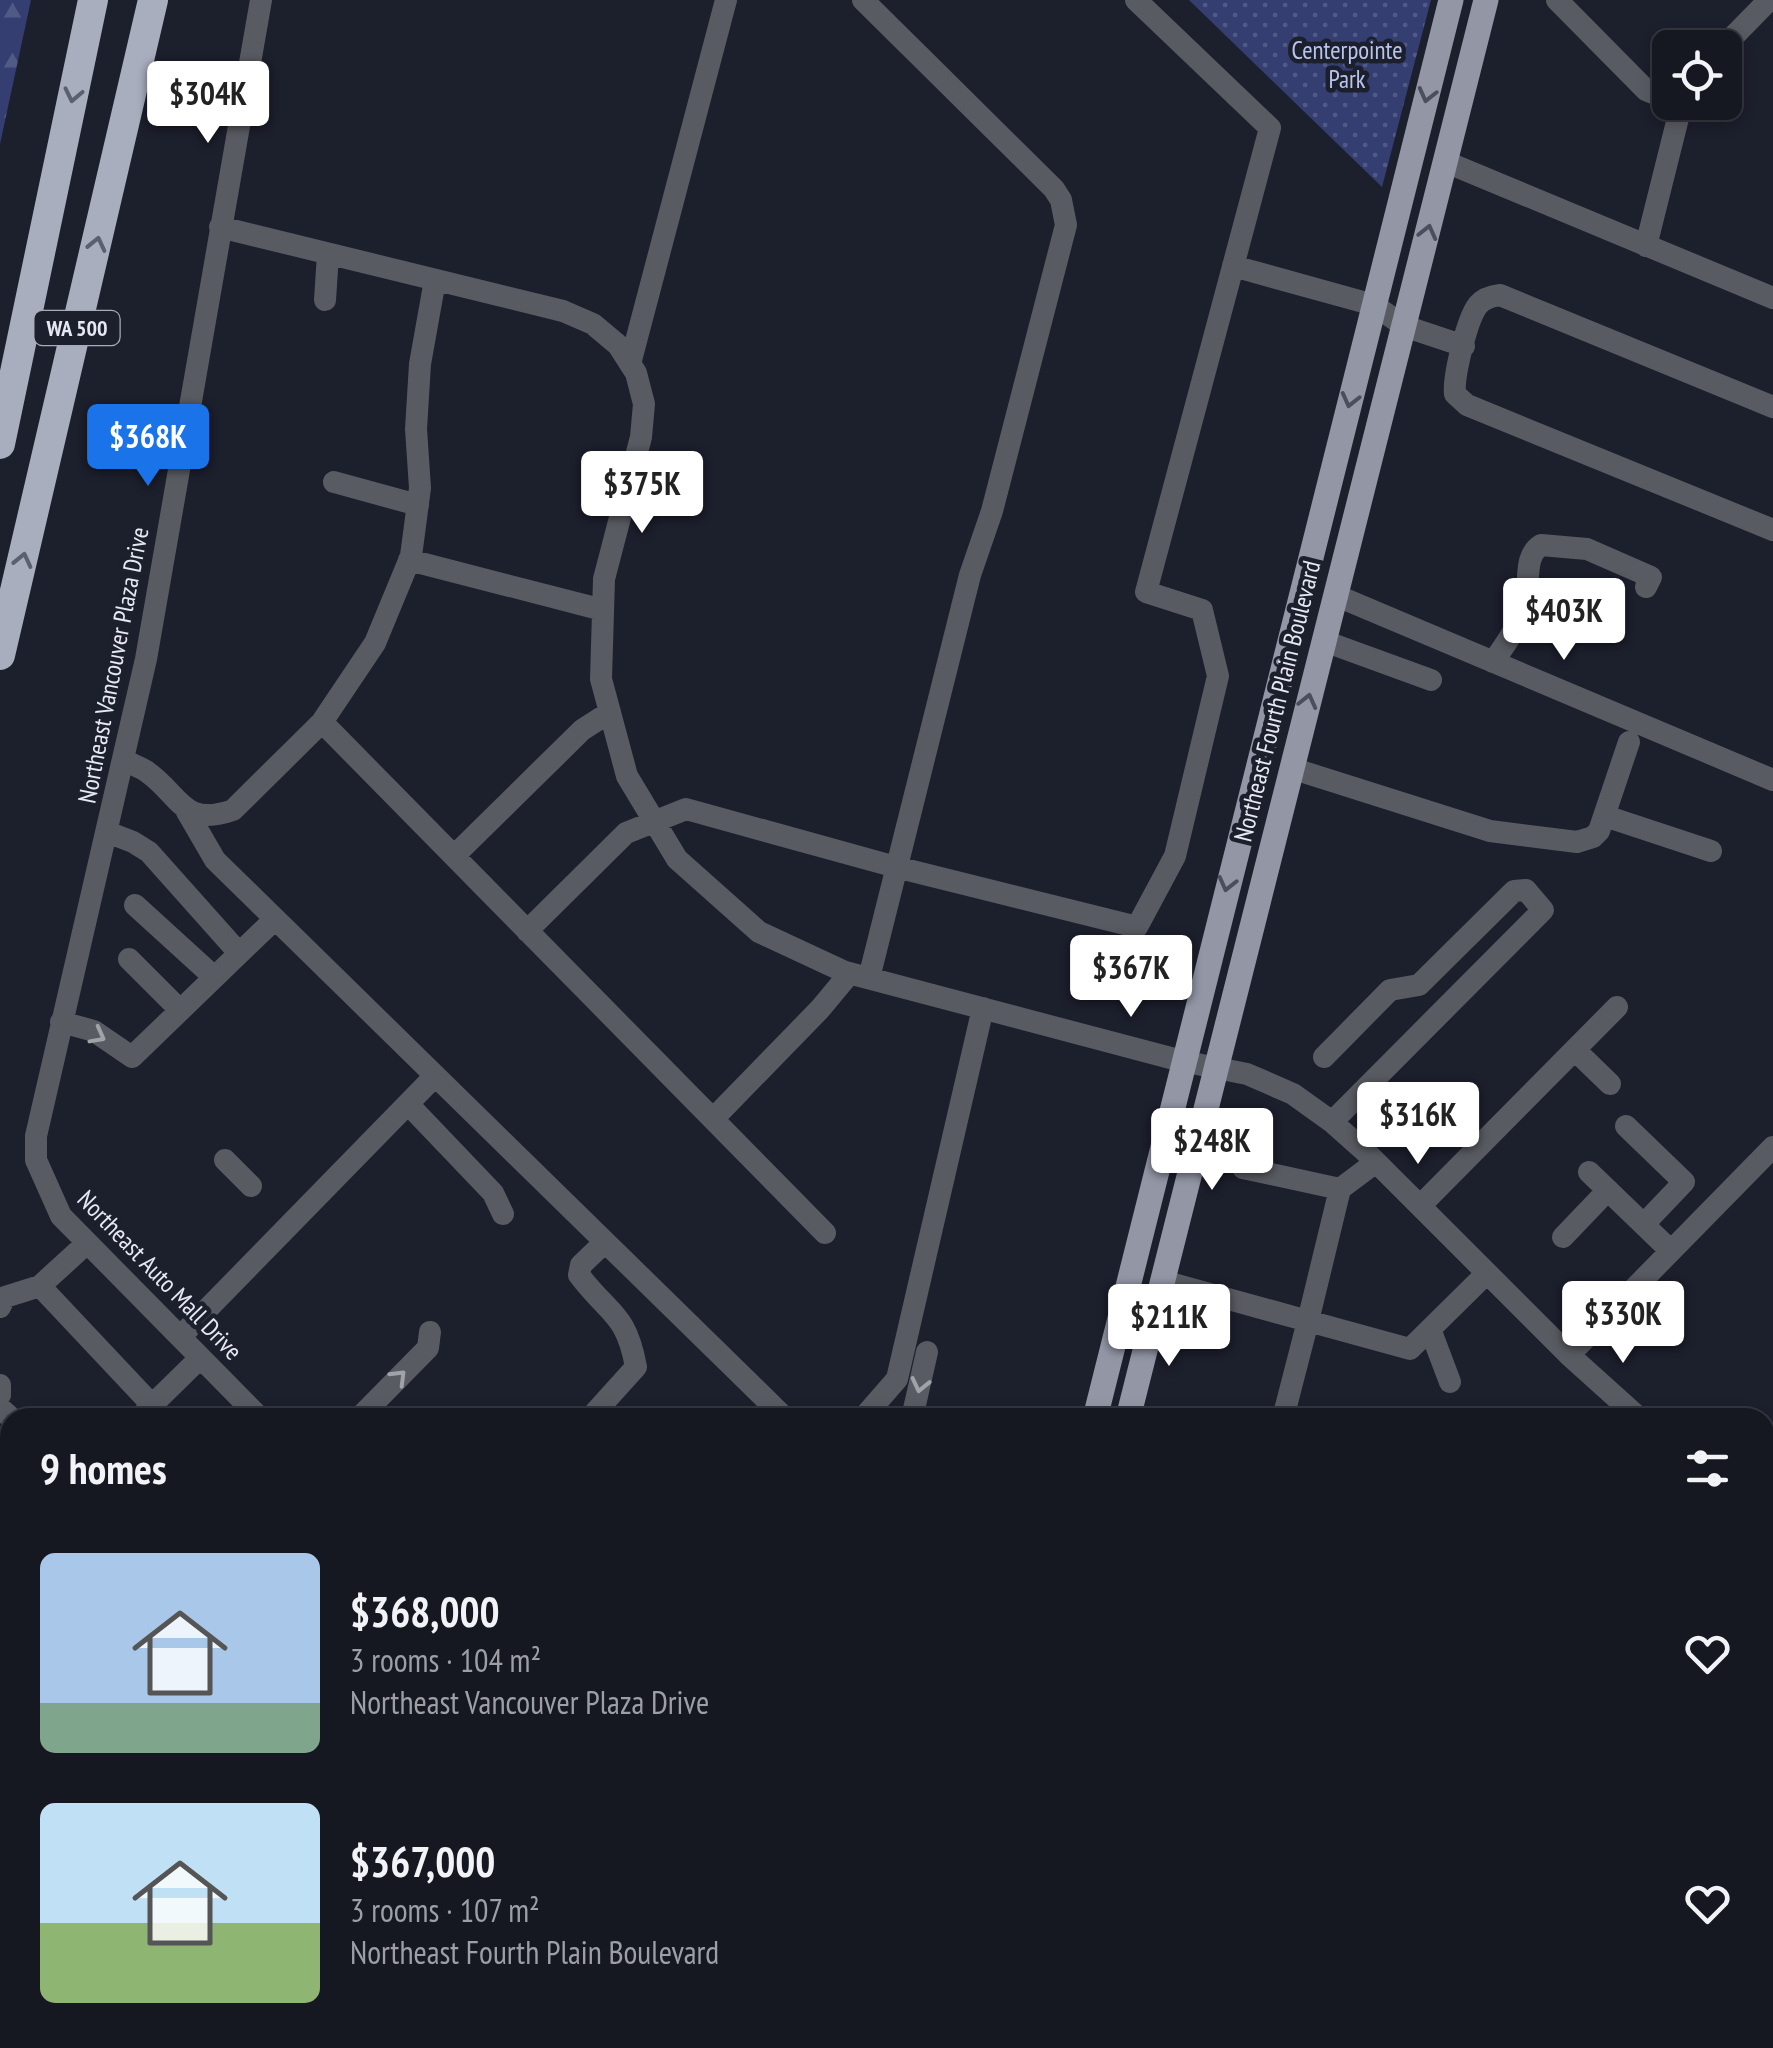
<!DOCTYPE html>
<meta charset="utf-8">
<style>
body{margin:0;font-family:"PT Sans Narrow",sans-serif;background:#1e202a;color:#f1f3f6;height:100vh;display:flex;flex-direction:column;font-size:38px;white-space:nowrap}
*{box-sizing:border-box;margin:0}
p{font-size:32px;color:#9d9fa5}
.icon{flex:none;width:55px;height:55px;fill:none;stroke:currentColor;stroke-width:2;stroke-linecap:round;stroke-linejoin:round}
.map{position:relative;flex:1;overflow:hidden}
.panel{position:absolute;left:0px;top:1408px;width:1775px;height:642px;display:flex;flex-direction:column;background:#151721;border-radius:30px 30px 0 0;box-shadow:0 5px 15px #0003,0 0 0 2px #34363f}
.panel>*{flex:none}
.controls{position:absolute;left:1652px;top:30px;display:grid;gap:20px}
.controls a{display:grid;place-items:center;width:90px;height:90px;border-radius:15px;background:#151721;box-shadow:0 5px 15px #0003,0 0 0 2px #34363f;font-size:50px}
.price{position:absolute;translate:-50% -85px;padding:0 22px;border-radius:10px;background:#fff;color:#222;font-size:32px;line-height:65px;filter:drop-shadow(0 2px 5px #0008)}
.price::after{content:'';position:absolute;left:50%;top:60px;width:30px;height:22px;margin-left:-15px;background:inherit;clip-path:polygon(0 0,100% 0,50% 100%)}
.price.active{background:#1a73e8;color:#fff}
ul{padding:0;list-style:none}
li{display:flex;align-items:center;gap:30px;height:250px;padding:0 40px}
li span{display:grid;place-items:center;flex:none;width:280px;height:200px;border-radius:15px;color:#555}
li>.icon{margin-inline-start:auto}
span .icon{width:120px;height:120px;fill:#fffc;stroke-width:1}
li b{font-size:42px}
h2{display:flex;justify-content:space-between;align-items:center;height:120px;padding:0 40px;font-size:42px}
.map>svg:first-child{display:block}
.green{fill:url(#green-dots)}
.forest{fill:url(#forest-firs)}
.water{fill:url(#water-ripples);stroke:#474667;stroke-width:2.5}
.lines{fill:none;stroke-linecap:round;stroke-linejoin:round}
.minor{stroke:#595b62;stroke-width:22}
.major{stroke:#9296a5;stroke-width:25}
.highway{stroke:#a9aebf;stroke-width:30}
.oneway{stroke:#5b5f6e}
.oneway2{stroke:#4b4f5c}
.oneway3{stroke:#a0a2aa}
.labels{text-anchor:middle;stroke-width:9;stroke-linejoin:round;paint-order:stroke}
.shield{fill:#1c1f2c;stroke:#a9acb7;stroke-width:2.5}
.shield-label{font-size:22px;font-weight:bold;fill:#e6e9f2}
.park-label{font-size:25px;fill:#b9c4ec;stroke:#1c1f2c}
.street-label{font-size:25px;fill:#e6e9f2;stroke:#1c1f2c}
</style>
<div class="map">
<svg width="1773" height="2048" viewBox="0 0 1773 2048">
<defs>
<pattern id="green-dots" width="8" height="8" patternUnits="userSpaceOnUse" patternTransform="scale(2.5)"><rect width="8" height="8" fill="#343e71"/><path d="M2 2h.1M6 6h.1" fill="none" stroke="#515a86" stroke-width="1.8" stroke-linecap="round"/></pattern>
<pattern id="forest-firs" width="22" height="20" patternUnits="userSpaceOnUse" patternTransform="scale(2.5)"><rect width="22" height="20" fill="#343e71"/><path d="M5 1l3.5 6h-7zM16 11l3.5 6h-7z" fill="#515a86"/></pattern>
<pattern id="water-ripples" width="26" height="14" patternUnits="userSpaceOnUse" patternTransform="scale(2.5)"><rect width="26" height="14" fill="#03002b"/><path d="M2 4q2-2 4 0t4 0M15 11q2-2 4 0t4 0" fill="none" stroke="#28254a"/></pattern>
</defs>
<rect width="100%" height="100%" fill="#1c1f2c"/>
<path class="green" d="M1189,0H1431L1382,187Z"/>
<path class="forest" d="M0,0H31L0,144Z"/>
<path class="water" d="M0,1825L10,1830V2040H56L54,2048H0Z"/>
<g class="lines">
<path class="minor" d="M863,0L1054,189L1061,200L1066,225L992,511L970,575L869,978
M1557,0L1646,90L1670,100
M1722,48L1769,0
M1446,162L1773,298
M220,227L563,311L593,324L618,345L636,373L644,404L641,437L604,579L601,679L627,776L677,859L759,932L845,972L1182,1061L1247,1074L1293,1094L1332,1122L1368,1154L1569,1355L1639,1418
M1646,246L1682,102
M1233,266L1374,305L1404,326L1464,346
M325,300L328,254
M630,364L726,0
M1773,407L1500,295C1491,296 1484,298 1478,305C1467,319 1453,377 1455,394L1467,405L1773,530
M334,482L418,505
M409,560L603,610
M1335,595L1773,780
M1324,641L1431,680
M1493,662C1508,641 1521,623 1526,597C1530,579 1524,556 1541,545L1587,549L1651,577L1646,587
M322,722L825,1233
M124,760C131,764 140,767 146,771C181,795 182,828 233,810L322,722L375,643L411,556L420,488L416,429L420,364L435,280
M1291,768L1490,831L1577,842L1593,837L1599,831L1629,742
M186,810L215,860L785,1418
M1605,816L1711,851
M107,832L133,842L149,852L239,953
M454,856L582,730L610,712
M135,905L214,977
M527,931L626,833L686,809L896,867L1137,927L1175,856L1218,676L1202,610L1146,592L1270,128L1136,0
M129,959L180,1010
M61,1022L94,1031L132,1057L275,919
M1575,1050L1610,1084
M1324,1057L1390,990L1419,985L1514,891L1526,890L1543,910L1332,1122
M408,1104L493,1193L503,1214
M713,1119L820,1009L850,973
M1626,1126L1684,1182L1644,1224
M225,1160L251,1186
M1376,1162L1340,1189L1308,1321L1410,1349L1487,1273
M1243,1168L1340,1189
M1589,1172L1671,1251
M1420,1206L1617,1007
M1563,1237L1608,1190
M1163,1281L1308,1321L1283,1418
M40,1286L152,1405
M0,1307L5,1297L40,1286L87,1243
M1430,1329L1450,1382
M180,1337L435,1076
M1569,1355L1773,1147
M0,1385V1395
M0,1408L11,1418
M139,1418L200,1358
M260,1418L61,1216L36,1160V1136L146,659L261,0
M359,1418L428,1348L430,1332
M590,1418L636,1367C626,1312 609,1315 579,1275L581,1265L605,1242
M863,1418L897,1379L983,1008
M912,1418L927,1352
M0,1469L10,1484
M1765,1544L1773,1552
M0,1619L10,1654
M1769,1886L1773,1888
M1765,2019L1773,2022
M268,2040L276,2048
M353,2040L361,2048
M426,2040L434,2048
M580,2040L587,2048
M707,2040L708,2048
M777,2040L778,2048
M1147,2040L1167,2048
M640,2048L663,2040
M801,2048L804,2040
M968,2048L969,2040"/>
<path class="major" d="M1095,1418L1451,0
M1128,1418L1486,0
M866,2048L871,2040
M904,2048L908,2040"/>
<path class="highway" d="M0,444L93,0
M0,655L153,0"/>
</g>
<defs><path id="oneway-chevron" d="M-2-3.5L2.5 0L-2 3.5" fill="none" stroke-width="1.6" stroke-linecap="round" stroke-linejoin="round" transform="scale(2.5)"/></defs>
<g class="oneway">
<use href="#oneway-chevron" transform="translate(73 95) rotate(102)"/>
<use href="#oneway-chevron" transform="translate(97 244) rotate(-77)"/>
<use href="#oneway-chevron" transform="translate(23 560) rotate(-77)"/>
</g>
<g class="oneway2">
<use href="#oneway-chevron" transform="translate(1427 95) rotate(104)"/>
<use href="#oneway-chevron" transform="translate(1428 232) rotate(-76)"/>
<use href="#oneway-chevron" transform="translate(1350 400) rotate(104)"/>
<use href="#oneway-chevron" transform="translate(1308 701) rotate(-76)"/>
<use href="#oneway-chevron" transform="translate(1227 884) rotate(104)"/>
</g>
<g class="oneway3">
<use href="#oneway-chevron" transform="translate(98 1036) rotate(28)"/>
<use href="#oneway-chevron" transform="translate(399 1377) rotate(-45)"/>
<use href="#oneway-chevron" transform="translate(920 1385) rotate(103)"/>
</g>
<g class="labels">
<rect class="shield" x="34.5" y="311" width="85" height="34" rx="8"/>
<g class="shield-label">
<text x="77" y="336">WA 500</text>
</g>
<g class="park-label">
<text x="1347" y="59">Centerpointe<tspan x="1347" dy="29">Park</tspan></text>
</g>
<g class="street-label">
<text transform="translate(113 665) rotate(-79)" y="9">Northeast Vancouver Plaza Drive</text>
<text transform="translate(1277 701) rotate(-76)" y="9">Northeast Fourth Plain Boulevard</text>
<text transform="translate(160 1275) rotate(46)" y="9">Northeast Auto Mall Drive</text>
</g>
</g>
</svg>
<div class="controls">
<a><svg class="icon" aria-label="locate" viewBox="0 0 24 24"><circle cx="12" cy="12" r="6"/><path d="M12 2v4M12 18v4M2 12h4M18 12h4"/></svg></a>
</div>
<b class="price" style="left:208px;top:146px">$304K</b>
<b class="price active" style="left:148px;top:489px">$368K</b>
<b class="price" style="left:642px;top:536px">$375K</b>
<b class="price" style="left:1564px;top:663px">$403K</b>
<b class="price" style="left:1131px;top:1020px">$367K</b>
<b class="price" style="left:1418px;top:1167px">$316K</b>
<b class="price" style="left:1212px;top:1193px">$248K</b>
<b class="price" style="left:1623px;top:1366px">$330K</b>
<b class="price" style="left:1169px;top:1369px">$211K</b>
<section class="panel">
<h2>9 homes<svg class="icon" aria-label="filters" viewBox="0 0 24 24"><path d="M4 7h16M4 17h16"/><circle cx="9" cy="7" r="2"/><circle cx="15" cy="17" r="2"/></svg></h2>
<ul>
<li><span style="background:linear-gradient(#a9c7e8 75%,#7fa58c 0)"><svg class="icon" aria-label="home" viewBox="0 0 24 24"><path d="M3 11l9-7 9 7M6 9v11h12V9"/></svg></span><div><b>$368,000</b><p>3 rooms · 104 m²</p><p>Northeast Vancouver Plaza Drive</p></div><svg class="icon" aria-label="heart" viewBox="0 0 24 24"><path d="M12 20l-8-8c-3-5 5-10 8-4 3-6 11-1 8 4z"/></svg></li>
<li><span style="background:linear-gradient(#bfe0f5 60%,#8fb573 0)"><svg class="icon" aria-label="home" viewBox="0 0 24 24"><path d="M3 11l9-7 9 7M6 9v11h12V9"/></svg></span><div><b>$367,000</b><p>3 rooms · 107 m²</p><p>Northeast Fourth Plain Boulevard</p></div><svg class="icon" aria-label="heart" viewBox="0 0 24 24"><path d="M12 20l-8-8c-3-5 5-10 8-4 3-6 11-1 8 4z"/></svg></li>
</ul>
</section>
</div>
